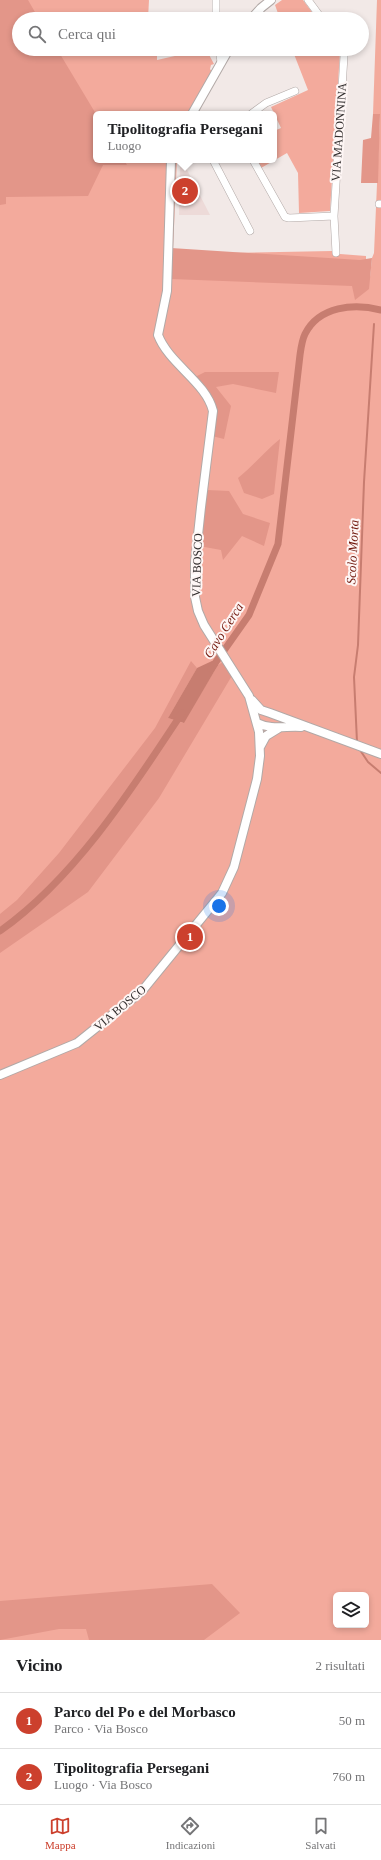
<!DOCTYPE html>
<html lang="it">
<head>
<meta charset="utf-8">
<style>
  :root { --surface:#fff; --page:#f6f6f6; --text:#202124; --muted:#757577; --line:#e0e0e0; --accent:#cc402d }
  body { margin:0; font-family:Georgia,serif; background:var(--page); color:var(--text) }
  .controls { position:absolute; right:12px; bottom:12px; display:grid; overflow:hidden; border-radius:6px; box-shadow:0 2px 6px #0003 }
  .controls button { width:36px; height:36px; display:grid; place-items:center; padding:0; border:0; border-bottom:1px solid var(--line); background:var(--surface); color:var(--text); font:20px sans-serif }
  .you { position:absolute; left:219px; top:906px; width:14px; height:14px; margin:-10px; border:3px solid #fff; border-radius:50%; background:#1a73e8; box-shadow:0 0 0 6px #1a73e833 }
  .badge { display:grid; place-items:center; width:26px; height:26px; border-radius:50%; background:var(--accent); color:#fff; font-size:13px; font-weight:700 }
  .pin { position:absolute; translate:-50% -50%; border:2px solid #fff; box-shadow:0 1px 4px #0006 }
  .popup { position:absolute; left:93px; top:111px; width:184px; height:52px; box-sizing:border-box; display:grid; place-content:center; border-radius:6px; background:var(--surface); filter:drop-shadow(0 1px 3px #0005); font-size:13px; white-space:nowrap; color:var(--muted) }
  .popup b { font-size:15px; color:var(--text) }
  .popup::after { content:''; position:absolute; left:50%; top:100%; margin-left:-8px; border:8px solid transparent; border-top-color:var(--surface) }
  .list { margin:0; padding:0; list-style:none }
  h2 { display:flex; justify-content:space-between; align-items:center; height:52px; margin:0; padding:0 16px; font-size:17px }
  h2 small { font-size:13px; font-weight:400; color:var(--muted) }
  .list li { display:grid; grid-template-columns:26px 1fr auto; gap:12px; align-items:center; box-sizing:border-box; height:56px; padding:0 16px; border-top:1px solid var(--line) }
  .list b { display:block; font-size:15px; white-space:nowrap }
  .list p { margin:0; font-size:13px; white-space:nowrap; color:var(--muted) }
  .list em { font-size:13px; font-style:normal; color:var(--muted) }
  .icon { flex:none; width:22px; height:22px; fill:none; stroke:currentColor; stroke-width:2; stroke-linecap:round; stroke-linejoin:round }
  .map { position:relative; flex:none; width:381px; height:1640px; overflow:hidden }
  .search { position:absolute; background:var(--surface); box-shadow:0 2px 6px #0003; left:12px; right:12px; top:12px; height:44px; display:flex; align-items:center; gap:10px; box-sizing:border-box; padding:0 14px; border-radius:22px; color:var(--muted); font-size:15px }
  .sheet { height:164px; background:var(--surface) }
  nav { display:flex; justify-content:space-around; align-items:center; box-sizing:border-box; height:56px; border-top:1px solid var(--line); background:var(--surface); font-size:11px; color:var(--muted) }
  nav a { display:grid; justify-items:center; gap:2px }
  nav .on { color:var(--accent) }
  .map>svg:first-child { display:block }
  .built { fill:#eddad8 }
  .green { fill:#f3aa9c; fill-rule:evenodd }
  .forest { fill:#e39689 }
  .water { fill:#c77d70 }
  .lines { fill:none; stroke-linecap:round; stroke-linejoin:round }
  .stream { stroke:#c77d70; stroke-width:2 }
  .canal { stroke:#c77d70; stroke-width:7 }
  .minor-casing { stroke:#b2a9a7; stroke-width:8 }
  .tertiary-casing { stroke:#b2a9a7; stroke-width:10 }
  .minor { stroke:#fff; stroke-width:7 }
  .tertiary { stroke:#fff; stroke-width:8 }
  .labels { text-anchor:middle; stroke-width:4; stroke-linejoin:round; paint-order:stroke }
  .street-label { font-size:12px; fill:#322e2e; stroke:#fef6f5 }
  .water-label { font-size:13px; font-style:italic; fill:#71180d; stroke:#fef6f5 }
</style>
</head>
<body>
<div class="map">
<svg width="381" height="1640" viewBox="0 0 381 1640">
  <rect width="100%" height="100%" fill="#f2e9e7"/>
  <path class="built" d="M185,166L210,215H179L180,167Z"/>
  <path class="green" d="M0,0H149L148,19H19V49H157V60L206,49L214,64L211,65L210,69L212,72L189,114H96V160H177L173,249L222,253L332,251L340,254L366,256V276L370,277L372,258L374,253L380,115L373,114L377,0H381V1640H0ZM336,1595H366V1625H336Z
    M282,0H303L317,19H280L275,5Z
    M292,49H338L340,52L330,211L299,213L298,173L287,153L261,168L257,160H274V131L281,128L271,107L308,90Z"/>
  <path class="forest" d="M0,0H28L39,19H19V49H57L96,114V160H124L127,165H103L88,196L6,197V204L0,205Z
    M373,114H380L378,183H361L363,140L371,138Z
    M171,248L360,260L372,258L369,289L355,300L352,286L171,279Z
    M205,372H279L276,393L233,384L216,387L231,406L224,439L212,436L214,411L191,379Z
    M280,439L274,494L262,499L244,493L238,478C253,466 265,451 280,439Z
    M207,490L229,491L243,514L270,523L264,546L242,536L223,560L221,550L199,546Z
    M191,661L197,668L168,718L183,723L218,665L225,661L233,674L159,798L88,892L0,953V914L17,900L59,853L155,728Z
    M212,1584L240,1613L204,1640H89L86,1629H59L0,1640V1601Z"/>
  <path class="water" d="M212,661L218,665L184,723L168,718L197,668Z"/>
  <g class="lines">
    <path class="stream" d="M357,742L354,677L358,645L364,482L374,324
      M360,750L368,762L381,773"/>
    <path class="canal" d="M211,669L249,615L278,544L300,355C301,348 302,340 305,334C319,306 354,303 381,310
      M0,931C75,878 132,789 182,713"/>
    <g class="minor-casing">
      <path id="minor" d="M216,0V19
        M308,0L322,19
        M219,49L221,62
        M251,114L266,103L295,91
        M213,160L250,231
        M253,160L285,217L289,218L334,216L344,56L342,49
        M379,204H381
        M334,216L336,253"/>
    </g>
    <g class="tertiary-casing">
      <path id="tertiary" d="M251,19L261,8L271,0
        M192,114L229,49
        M252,700L261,710L270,713L381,754
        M257,723C271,730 285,726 301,727
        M260,747L266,736L279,728
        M0,1075L77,1043L142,991L222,893L234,867L257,779L260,756L259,732L249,696L204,625L198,611L195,597V563L201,507L213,411C206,382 169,364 158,335L167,291L171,160"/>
    </g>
    <use href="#minor" class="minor"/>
    <use href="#tertiary" class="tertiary"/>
  </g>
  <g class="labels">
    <g class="street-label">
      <text transform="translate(339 132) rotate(-86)" y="4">VIA MADONNINA</text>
      <text transform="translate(197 565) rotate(-88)" y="4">VIA BOSCO</text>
      <text transform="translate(120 1008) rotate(-40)" y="4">VIA BOSCO</text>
    </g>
    <g class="water-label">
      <text transform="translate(352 552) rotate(-87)" y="5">Scolo Morta</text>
      <text transform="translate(223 630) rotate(-58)" y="5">Cavo Cerca</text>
    </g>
  </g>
</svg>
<div class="controls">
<button><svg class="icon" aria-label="layers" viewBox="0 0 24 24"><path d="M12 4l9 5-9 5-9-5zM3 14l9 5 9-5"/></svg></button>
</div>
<div class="you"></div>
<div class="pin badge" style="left:190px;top:937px">1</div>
<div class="pin badge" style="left:185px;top:191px">2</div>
<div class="popup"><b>Tipolitografia Persegani</b>Luogo</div>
<div class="search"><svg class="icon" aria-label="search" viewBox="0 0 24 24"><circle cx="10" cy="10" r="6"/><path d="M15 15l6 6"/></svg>Cerca qui</div>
</div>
<section class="sheet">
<h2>Vicino<small>2 risultati</small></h2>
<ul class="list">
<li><span class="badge">1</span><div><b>Parco del Po e del Morbasco</b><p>Parco · Via Bosco</p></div><em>50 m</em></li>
<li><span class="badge">2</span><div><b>Tipolitografia Persegani</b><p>Luogo · Via Bosco</p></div><em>760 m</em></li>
</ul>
</section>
<nav>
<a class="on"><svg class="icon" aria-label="map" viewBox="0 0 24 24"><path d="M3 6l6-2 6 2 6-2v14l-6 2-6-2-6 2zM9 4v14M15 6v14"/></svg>Mappa</a>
<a><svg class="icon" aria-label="directions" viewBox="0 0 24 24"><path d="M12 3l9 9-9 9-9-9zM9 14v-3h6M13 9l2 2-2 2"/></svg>Indicazioni</a>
<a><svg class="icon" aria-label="saved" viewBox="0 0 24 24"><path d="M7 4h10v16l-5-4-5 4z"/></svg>Salvati</a>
</nav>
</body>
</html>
